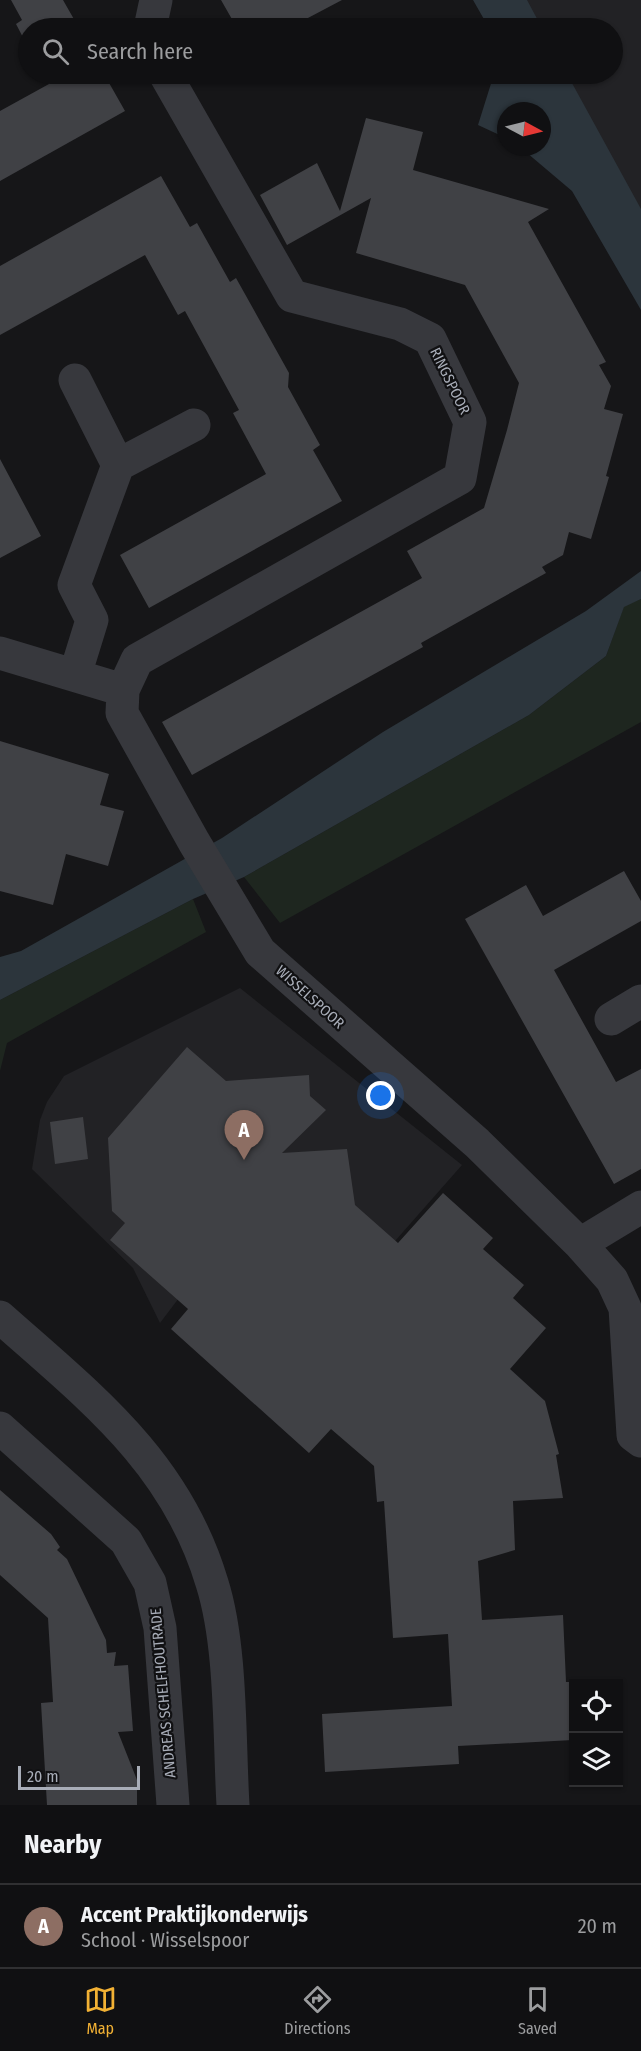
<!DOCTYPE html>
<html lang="en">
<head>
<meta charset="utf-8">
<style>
  :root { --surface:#101012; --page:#19191b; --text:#f1f3f6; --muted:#9c9d9f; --line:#303032; --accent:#f2b134 }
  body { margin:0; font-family:"Fira Sans Condensed",sans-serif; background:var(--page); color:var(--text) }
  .controls { position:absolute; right:18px; bottom:18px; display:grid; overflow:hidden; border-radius:0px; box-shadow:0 2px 4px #0004 }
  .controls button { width:54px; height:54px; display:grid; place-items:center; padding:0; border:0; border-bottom:2px solid var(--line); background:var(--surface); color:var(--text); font:30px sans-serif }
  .compass { position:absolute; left:497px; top:102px; width:54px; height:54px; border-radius:50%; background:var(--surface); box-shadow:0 2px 4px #0004; rotate:97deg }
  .scale { position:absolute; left:18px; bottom:15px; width:122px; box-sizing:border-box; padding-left:6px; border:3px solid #a8adb8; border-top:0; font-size:16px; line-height:21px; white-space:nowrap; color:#a8adb8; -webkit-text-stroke:4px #111113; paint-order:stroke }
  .you { position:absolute; left:381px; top:1096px; width:21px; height:21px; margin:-15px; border:4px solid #fff; border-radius:50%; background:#1a73e8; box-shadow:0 0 0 9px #1a73e833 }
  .badge { display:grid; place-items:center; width:39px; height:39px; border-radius:50%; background:var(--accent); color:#fff; font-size:20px; font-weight:700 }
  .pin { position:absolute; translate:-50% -50px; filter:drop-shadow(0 2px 3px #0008) }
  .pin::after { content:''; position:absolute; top:32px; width:21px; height:18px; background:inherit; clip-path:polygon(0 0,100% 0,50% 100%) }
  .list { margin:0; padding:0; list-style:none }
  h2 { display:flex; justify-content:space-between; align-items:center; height:78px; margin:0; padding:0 24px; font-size:26px }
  h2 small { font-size:20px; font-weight:400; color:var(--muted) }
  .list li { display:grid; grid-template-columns:39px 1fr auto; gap:18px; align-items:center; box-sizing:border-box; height:84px; padding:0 24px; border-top:2px solid var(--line) }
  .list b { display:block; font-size:22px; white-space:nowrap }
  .list p { margin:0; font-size:20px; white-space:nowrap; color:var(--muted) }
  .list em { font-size:20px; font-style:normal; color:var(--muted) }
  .icon { flex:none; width:33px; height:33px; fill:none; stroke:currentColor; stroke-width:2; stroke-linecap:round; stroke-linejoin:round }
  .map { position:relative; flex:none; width:641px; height:1805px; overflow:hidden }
  .search { position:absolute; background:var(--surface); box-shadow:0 2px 4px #0004; left:18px; right:18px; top:18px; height:66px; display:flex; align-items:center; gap:15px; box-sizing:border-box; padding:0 21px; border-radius:33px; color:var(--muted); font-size:22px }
  .sheet { height:162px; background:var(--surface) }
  nav { display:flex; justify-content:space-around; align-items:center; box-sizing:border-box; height:84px; border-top:2px solid var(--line); background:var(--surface); font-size:16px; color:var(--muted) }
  nav a { display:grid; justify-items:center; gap:3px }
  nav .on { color:var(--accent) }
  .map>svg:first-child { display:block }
  .built { fill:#222225 }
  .green { fill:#1e261f }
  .water { fill:#2c353c }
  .building { fill:#404145 }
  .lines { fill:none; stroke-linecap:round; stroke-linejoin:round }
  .minor { stroke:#37383d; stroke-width:33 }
  .tertiary { stroke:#37383d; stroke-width:33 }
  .labels { text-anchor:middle; stroke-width:4.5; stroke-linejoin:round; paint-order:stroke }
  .street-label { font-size:15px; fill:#a8adb8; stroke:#111113 }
</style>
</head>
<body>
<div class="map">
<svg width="641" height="1805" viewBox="0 0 641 1805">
  <rect width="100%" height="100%" fill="#161618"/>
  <path class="built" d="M476,0H641V299L542,111L517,74H612V28H492Z
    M240,988L462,1165L366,1274L182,1294L160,1323L133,1268L32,1169L40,1120L47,1102L64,1076Z"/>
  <path class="green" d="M641,599V722L280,923L244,877L529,715L606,656L624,606Z
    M193,899L206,932L7,1043L0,1071V1000Z"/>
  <path class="water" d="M473,0H527L542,28H489Z
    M494,74H567L641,209V310L572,191L520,147H542V111H506V138L478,125Z
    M641,571V599L624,607L606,656L529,715L244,877L193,899L0,1000V957L21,951L222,838L383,732L586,611Z"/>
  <path class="building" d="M11,0H63L79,28H28V47L16,24L22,20Z
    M221,0H342L289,28H237Z
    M44,74H104L125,111L0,181V111L49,84Z
    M366,118L423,132L413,170L549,209L528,222L606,362L599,365L611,386L604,409L623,414L606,476L609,477L591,539L569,532L563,555L542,567L546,573L421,643L423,647L192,775L162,722L422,578L407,551L484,508L507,430L519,383L465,285L356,253L371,198L287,245L260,195L317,163L340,211Z
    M161,176L190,227L197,223L230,282L236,278L289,373L288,387L320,445L313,450L342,501L149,608L120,555L266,474L233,413L239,410L185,311L178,315L145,255L0,335V266Z
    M0,459L41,536L0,558Z
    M0,741L109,774L100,805L124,811L108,866L66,854L53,905L0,891Z
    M624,871L641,901V921L554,970L616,1082L641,1069V1169L614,1184L465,919L526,885L543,916Z
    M187,1047L226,1081L309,1075L310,1096L326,1110L282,1153L347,1149L355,1205L398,1243L443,1193L493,1238L483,1249L524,1285L513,1298L546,1328L510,1369L545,1401L559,1454L556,1455L563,1498L513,1501L515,1550L478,1561L482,1620L563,1615L566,1682H573V1740L458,1746L459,1764L325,1772L322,1714L452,1706L448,1634L393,1638L384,1501L377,1502L374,1466L331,1429L309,1453L171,1329L188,1309L110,1240L125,1223L112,1211L108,1138Z
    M83,1117L88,1159L55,1164L50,1122Z
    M0,1490L51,1534L60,1547L57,1550L67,1559L106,1640L107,1653L116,1652L114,1666L128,1665L133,1731L118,1732L137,1780V1805H47L41,1703L53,1702L48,1618L0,1575Z"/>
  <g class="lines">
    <path class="minor" d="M150,28L156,0
      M165,74L292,296L400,324L430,339L470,422L460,478L137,660L123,690L122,713L194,842L260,952L477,1143L580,1244L612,1280L625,1308L633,1435L641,1441
      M75,380L118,465L74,585L92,620L75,675
      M118,465L194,425
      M0,653L123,690
      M611,1019L641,1001
      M580,1244L641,1207
      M0,1428L126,1541L150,1583L160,1628L173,1805"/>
    <path class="tertiary" d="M0,1317C90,1397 176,1462 212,1583C232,1646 229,1738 233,1805"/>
  </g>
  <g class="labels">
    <g class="street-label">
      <text transform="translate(450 381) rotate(64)" y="5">RINGSPOOR</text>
      <text transform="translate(310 997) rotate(42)" y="5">WISSELSPOOR</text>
      <text transform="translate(163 1693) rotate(-95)" y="5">ANDREAS SCHELFHOUTRADE</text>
    </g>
  </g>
</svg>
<div class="controls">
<button><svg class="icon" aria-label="locate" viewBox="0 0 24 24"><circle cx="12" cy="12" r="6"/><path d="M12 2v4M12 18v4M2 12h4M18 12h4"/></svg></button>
<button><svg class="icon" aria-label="layers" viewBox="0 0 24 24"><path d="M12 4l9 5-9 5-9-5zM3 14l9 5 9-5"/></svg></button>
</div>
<svg class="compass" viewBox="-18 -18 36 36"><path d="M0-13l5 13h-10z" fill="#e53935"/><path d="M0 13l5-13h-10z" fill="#9c9d9f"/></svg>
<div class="scale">20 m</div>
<div class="you"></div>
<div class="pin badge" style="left:244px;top:1160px;background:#8d6e63">A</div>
<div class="search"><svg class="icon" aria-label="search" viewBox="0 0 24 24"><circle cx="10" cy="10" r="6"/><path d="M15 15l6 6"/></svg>Search here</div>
</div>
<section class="sheet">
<h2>Nearby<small></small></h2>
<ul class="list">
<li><span class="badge" style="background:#8d6e63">A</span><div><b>Accent Praktijkonderwijs</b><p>School · Wisselspoor</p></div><em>20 m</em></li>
</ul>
</section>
<nav>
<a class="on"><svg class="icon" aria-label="map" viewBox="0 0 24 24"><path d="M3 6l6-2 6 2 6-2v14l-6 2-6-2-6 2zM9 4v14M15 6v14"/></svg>Map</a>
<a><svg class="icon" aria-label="directions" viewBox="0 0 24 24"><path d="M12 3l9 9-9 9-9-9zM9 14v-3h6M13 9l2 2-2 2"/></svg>Directions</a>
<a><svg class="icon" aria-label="saved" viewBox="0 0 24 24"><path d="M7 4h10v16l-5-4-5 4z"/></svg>Saved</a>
</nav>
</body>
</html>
